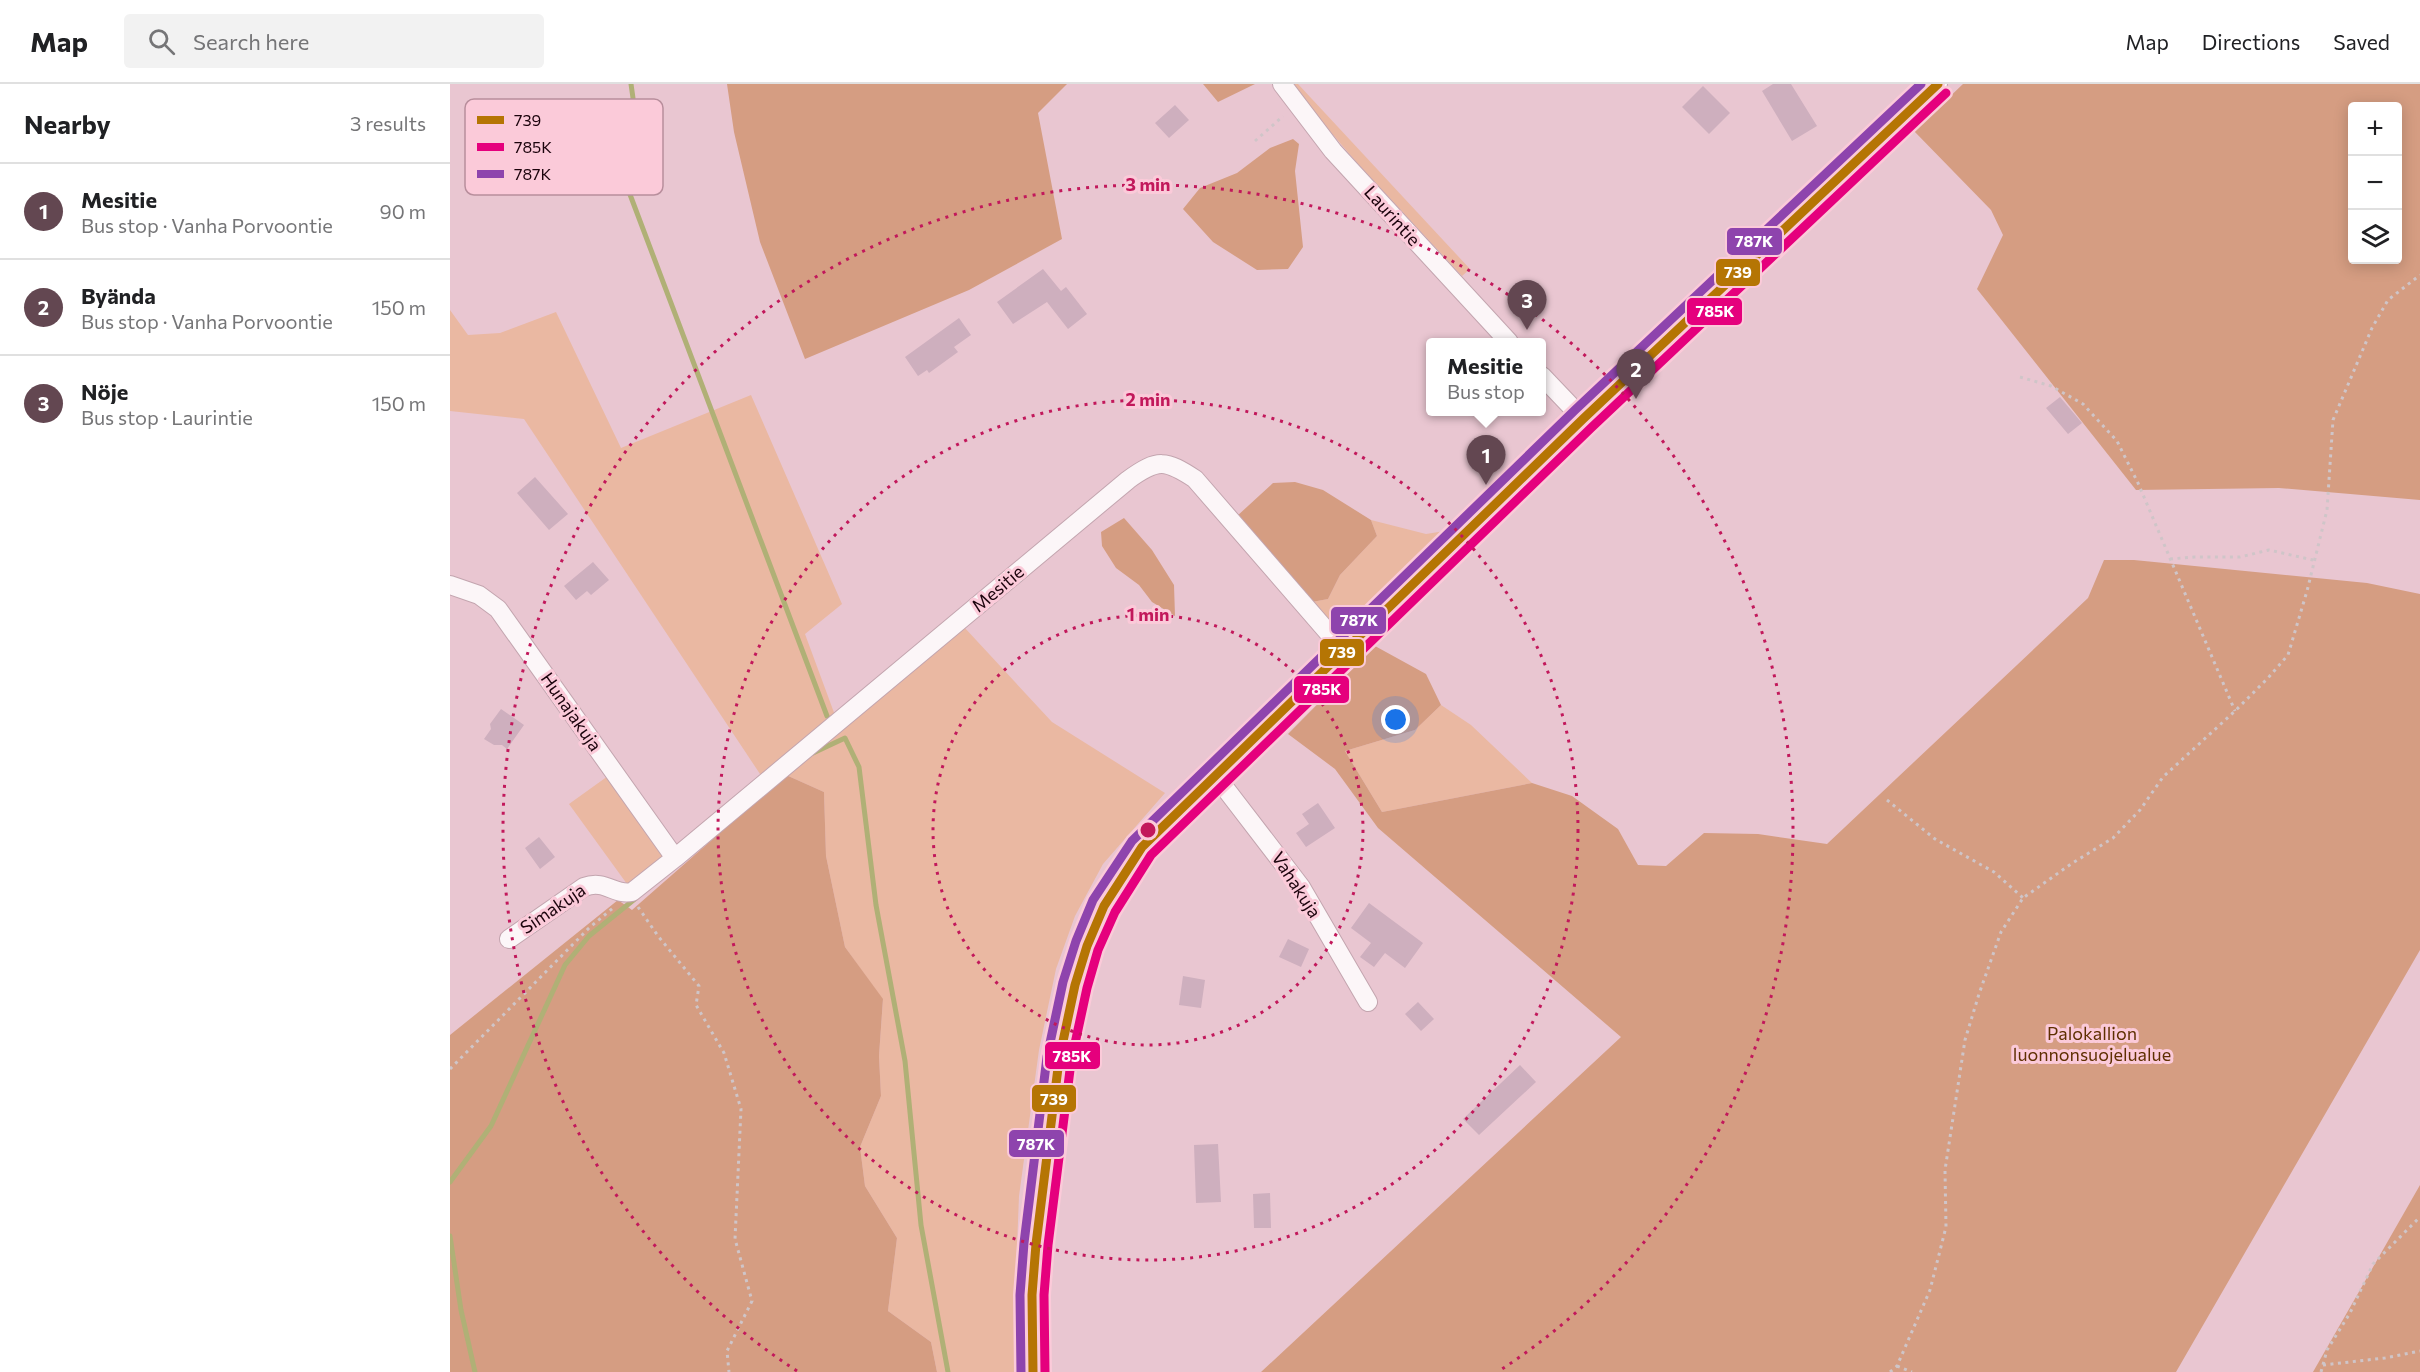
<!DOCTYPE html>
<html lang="en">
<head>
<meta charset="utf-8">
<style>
  :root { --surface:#fff; --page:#f2f2f2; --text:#202124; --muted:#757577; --line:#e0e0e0; --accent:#634751 }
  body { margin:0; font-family:Commissioner,sans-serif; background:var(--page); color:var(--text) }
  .controls { position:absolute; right:18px; top:18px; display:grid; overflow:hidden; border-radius:6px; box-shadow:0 3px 15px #0003 }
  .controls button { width:54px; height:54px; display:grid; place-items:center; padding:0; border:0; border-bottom:2px solid var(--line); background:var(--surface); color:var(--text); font:30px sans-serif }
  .you { position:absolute; left:946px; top:636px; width:21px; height:21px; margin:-15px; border:4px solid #fff; border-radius:50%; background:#1a73e8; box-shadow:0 0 0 9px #1a73e833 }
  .badge { display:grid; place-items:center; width:39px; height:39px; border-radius:50%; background:var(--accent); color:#fff; font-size:20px; font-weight:700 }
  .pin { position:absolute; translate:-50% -50px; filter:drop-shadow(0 2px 3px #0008) }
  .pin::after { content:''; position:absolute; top:32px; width:21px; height:18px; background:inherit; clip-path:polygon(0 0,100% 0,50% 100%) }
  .popup { position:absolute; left:976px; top:254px; width:120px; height:78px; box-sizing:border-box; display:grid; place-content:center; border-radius:6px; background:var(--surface); filter:drop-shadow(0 2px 4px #0005); font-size:20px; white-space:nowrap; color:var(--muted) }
  .popup b { font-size:22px; color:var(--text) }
  .popup::after { content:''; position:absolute; left:50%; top:100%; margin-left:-12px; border:12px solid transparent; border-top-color:var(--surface) }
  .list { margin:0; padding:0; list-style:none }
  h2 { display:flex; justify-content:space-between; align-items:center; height:78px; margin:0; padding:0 24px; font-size:26px }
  h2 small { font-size:20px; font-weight:400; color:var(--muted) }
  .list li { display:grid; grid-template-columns:39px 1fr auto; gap:18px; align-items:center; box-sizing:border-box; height:96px; padding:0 24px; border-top:2px solid var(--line) }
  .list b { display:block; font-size:22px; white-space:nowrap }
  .list p { margin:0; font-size:20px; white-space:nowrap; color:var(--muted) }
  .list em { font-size:20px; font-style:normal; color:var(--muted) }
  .icon { flex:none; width:33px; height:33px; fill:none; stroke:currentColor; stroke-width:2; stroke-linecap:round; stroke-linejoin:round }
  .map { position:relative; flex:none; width:1970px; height:1288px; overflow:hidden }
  header { display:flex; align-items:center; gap:36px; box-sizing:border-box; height:84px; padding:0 30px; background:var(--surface); border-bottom:2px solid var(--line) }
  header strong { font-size:28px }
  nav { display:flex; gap:33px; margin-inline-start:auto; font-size:21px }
  .search { width:420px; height:54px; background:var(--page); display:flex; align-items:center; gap:15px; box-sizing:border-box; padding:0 21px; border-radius:6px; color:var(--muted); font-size:22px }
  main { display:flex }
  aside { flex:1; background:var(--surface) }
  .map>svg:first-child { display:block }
  .green { fill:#eab8a2 }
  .forest { fill:#d59d82; fill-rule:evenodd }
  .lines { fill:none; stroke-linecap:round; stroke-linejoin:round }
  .stream { stroke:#b0b076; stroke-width:5 }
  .building { fill:#ceafbe }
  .minor-casing { stroke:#c3a5af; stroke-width:20 }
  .path { stroke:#cfc5c8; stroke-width:3; stroke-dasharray:3 4.5; stroke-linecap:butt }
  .minor { stroke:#fcf6f8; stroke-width:18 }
  .bus-1-casing { stroke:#fbcad9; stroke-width:14 }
  .bus-2-casing { stroke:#fbcad9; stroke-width:14 }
  .bus-3-casing { stroke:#fbcad9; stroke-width:14 }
  .bus-1 { stroke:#b57504; stroke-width:9 }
  .bus-2 { stroke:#e5007d; stroke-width:9 }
  .bus-3 { stroke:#8e44ad; stroke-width:9 }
  .ring { fill:none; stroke:#c2185b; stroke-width:3; stroke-dasharray:3 6 }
  .labels { text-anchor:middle; stroke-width:6; stroke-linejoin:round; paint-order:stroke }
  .street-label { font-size:18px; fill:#1b030c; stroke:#fbcad9 }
  .park-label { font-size:18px; fill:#5e2f00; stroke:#fbcad9 }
  .key { fill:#fbcad9; stroke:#b88e9c; stroke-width:1.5 }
  .key-label { font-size:16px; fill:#1b030c }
  .centre { fill:#c2185b; stroke:#fbcad9; stroke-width:3 }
  .ring-label { font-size:18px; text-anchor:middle; font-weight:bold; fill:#c2185b; stroke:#fbcad9; stroke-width:6; stroke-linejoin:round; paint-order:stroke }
  .line-badge { stroke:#fbcad9; stroke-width:2 }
  .badge-label { font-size:16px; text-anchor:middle; font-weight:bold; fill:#fff }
</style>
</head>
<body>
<header>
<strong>Map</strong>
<div class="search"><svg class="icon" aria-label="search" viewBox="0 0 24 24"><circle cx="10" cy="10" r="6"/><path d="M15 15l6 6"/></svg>Search here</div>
<nav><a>Map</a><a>Directions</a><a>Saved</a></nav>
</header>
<main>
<aside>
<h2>Nearby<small>3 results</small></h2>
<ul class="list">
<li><span class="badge">1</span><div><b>Mesitie</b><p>Bus stop · Vanha Porvoontie</p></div><em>90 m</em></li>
<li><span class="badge">2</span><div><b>Byända</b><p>Bus stop · Vanha Porvoontie</p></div><em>150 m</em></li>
<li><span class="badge">3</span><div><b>Nöje</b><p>Bus stop · Laurintie</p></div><em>150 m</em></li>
</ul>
</aside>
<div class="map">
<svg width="1970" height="1288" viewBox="0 0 1970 1288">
  <rect width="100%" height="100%" fill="#e9c6d1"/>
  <path class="green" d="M844,0H848L1020,185L1012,192L908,80L855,18Z
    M0,226L18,251L50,249L106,228L171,364L301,311L392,520L355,550L386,634L314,696L74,335L0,327Z
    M921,436L976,450L1001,446L902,548L887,551L862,518L878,515L890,491L927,452Z
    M514,543L602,638L715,709L653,780L625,832L606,885L589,966L569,1112L564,1238V1288H487L481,1258L438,1227L447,1154L415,1102L410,1063L431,1012L429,972L433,916L395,863L376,772L374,708L336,691Z
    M991,621L1021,641L1082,699L932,728L895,667L965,646Z
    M158,692L216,772L177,800L119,720Z"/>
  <path class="forest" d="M277,0H617L588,29L612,155L519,206L355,275L310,158L284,48Z
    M753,0H805L768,18Z
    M1513,0H1970V416L1829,404L1686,406L1527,205L1553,151L1541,126L1464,47ZM1902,22H1948V176H1902Z
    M843,55L849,60L845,87L853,163L838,185L807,186L763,158L733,125L750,104L787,89L820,64Z
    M845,398L873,406L921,436L927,452L890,491L878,515L862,518L786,433L823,399Z
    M674,434L702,466L724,501L725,532L702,518L689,501L666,484L652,462L651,448Z
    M1654,476H1684L1917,499L1970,510V866L1726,1288H811L1171,953L928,744L885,685L838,650L925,562L976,590L991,621L965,646L895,667L932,728L1082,699L1122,712L1168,745L1188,781L1216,782L1254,749L1308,750L1377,760L1638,514Z
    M336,691L374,708L376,772L395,863L433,915L429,972L431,1012L410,1063L415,1102L447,1154L438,1227L481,1258L487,1288H0V951L168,816L182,826Z
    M1970,1101V1288H1863Z"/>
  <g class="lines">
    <path class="stream" d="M181,0L183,14L170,84L377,632
      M363,669L395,654L409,683L426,821L455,977L471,1141L498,1288
      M0,1098L41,1042L115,881L139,852L186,814
      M0,1152L11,1226L25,1288"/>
  </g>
  <path class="building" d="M1323,0H1341L1367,42L1342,57L1312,7Z
    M1253,2L1280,29L1259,50L1232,23Z
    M725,21L739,36L719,54L705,39Z
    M593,185L611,207L616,203L637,230L618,245L597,218L563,240L547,218Z
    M509,234L521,251L504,263L508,268L479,289L477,286L468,292L455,273Z
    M1610,313L1632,339L1618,350L1596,324Z
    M85,393L118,430L99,446L67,409Z
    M143,478L159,496L141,511L137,507L126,516L114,502Z
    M51,625L74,641L57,665L52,661H44L34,655L41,645L40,640Z
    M868,719L885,744L856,763L846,749L859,740L852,730Z
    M89,753L105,773L90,785L75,764Z
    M919,819L973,859L955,884L935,869L924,883L910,873L921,859L901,844Z
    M838,855L859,865L851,883L829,873Z
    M733,892L755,896L751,924L729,921Z
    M968,918L984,935L971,947L955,930Z
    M1070,981L1086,998L1029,1051L1013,1035Z
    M768,1060L771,1118L746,1119L744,1061Z
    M820,1109L821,1144H804L803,1110Z"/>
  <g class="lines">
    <g class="minor-casing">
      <path id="minor" d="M832,0L883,67L1059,258
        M1092,292L1133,335
        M0,501L29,511L48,525L225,774
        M765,691L851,803L918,918
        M59,855L134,803C156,795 164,812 182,808L225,774L678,396C708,374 716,376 745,395L895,568
        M583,1288L582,1211L586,1160L609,976L625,901L637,862L654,822L692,763L1133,335L1488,0"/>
    </g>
    <path class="path" d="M805,57L833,32
      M1570,293L1601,302L1633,320L1667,357L1688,399L1785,627
      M1720,475L1744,473H1790L1819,466L1863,476
      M1437,716L1485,755L1544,788L1573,814
      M188,823L208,852L249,902L246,921L274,969L291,1025L285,1155L302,1217L277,1267L279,1288
      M0,985L139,844L163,824
      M1873,1281L1935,1274L1970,1267
      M1447,1282L1462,1288
      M1440,1288L1447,1282L1480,1206L1496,1143L1495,1086L1515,956L1529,910L1551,848L1573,814L1621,780L1663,754L1690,726L1713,693L1785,627L1818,594L1838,571L1857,507L1877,426L1883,336L1922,244L1938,216L1970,191
      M1871,1288L1877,1266L1900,1229L1923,1180L1970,1133"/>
    <use href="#minor" class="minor"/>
    <g class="bus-1-casing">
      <path id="bus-1" d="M583,1288L582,1211L586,1160L609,976L625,901L637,862L654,822L692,763L1133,335L1488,0"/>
    </g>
    <g class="bus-2-casing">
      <path id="bus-2" d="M595,1288L594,1211L598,1161L621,978L637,904L648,866L665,828L701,771L1141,344L1496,9"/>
    </g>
    <g class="bus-3-casing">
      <path id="bus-3" d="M571,1288L570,1211L574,1159L597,973L613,898L626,857L643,816L682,757L1125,326L1471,0"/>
    </g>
    <use href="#bus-1" class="bus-1"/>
    <use href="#bus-2" class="bus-2"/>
    <use href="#bus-3" class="bus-3"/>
  </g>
  <g class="ring">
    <circle cx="698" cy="746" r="215"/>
    <circle cx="698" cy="746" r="430"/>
    <path d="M347 1287A645 645 0 1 1 1049 1287"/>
  </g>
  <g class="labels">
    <g class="street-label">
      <text transform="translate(942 132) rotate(48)" y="6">Laurintie</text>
      <text transform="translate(548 505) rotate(-40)" y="6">Mesitie</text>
      <text transform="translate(121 628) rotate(55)" y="6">Hunajakuja</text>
      <text transform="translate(846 801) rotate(57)" y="6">Vahakuja</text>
      <text transform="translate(103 825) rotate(-34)" y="6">Simakuja</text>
    </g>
    <g class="park-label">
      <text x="1642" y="956">Palokallion<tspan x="1642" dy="21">luonnonsuojelualue</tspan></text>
    </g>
  </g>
  <rect x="15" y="15" width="198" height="96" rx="9" class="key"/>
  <rect x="27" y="32" width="27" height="8" fill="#b57504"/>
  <rect x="27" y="59" width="27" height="8" fill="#e5007d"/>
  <rect x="27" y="86" width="27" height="8" fill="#8e44ad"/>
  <g class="key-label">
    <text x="64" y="42">739</text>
    <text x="64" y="69">785K</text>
    <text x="64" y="96">787K</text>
  </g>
  <circle cx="698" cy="746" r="9" class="centre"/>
  <g class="ring-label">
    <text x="698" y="107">3 min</text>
    <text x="698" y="322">2 min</text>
    <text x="698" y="537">1 min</text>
  </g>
  <g class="line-badge">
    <rect x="1276" y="143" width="57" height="29" rx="6" fill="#8e44ad"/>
    <rect x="1265" y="174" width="46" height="29" rx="6" fill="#b57504"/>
    <rect x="1236" y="213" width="57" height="29" rx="6" fill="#e5007d"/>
    <rect x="880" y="522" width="57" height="29" rx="6" fill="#8e44ad"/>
    <rect x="869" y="554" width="46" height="29" rx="6" fill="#b57504"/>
    <rect x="843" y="591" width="57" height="29" rx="6" fill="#e5007d"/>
    <rect x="594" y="957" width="57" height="29" rx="6" fill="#e5007d"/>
    <rect x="581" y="1000" width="46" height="29" rx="6" fill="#b57504"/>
    <rect x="558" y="1045" width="57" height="29" rx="6" fill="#8e44ad"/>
  </g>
  <g class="badge-label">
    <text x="1304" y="163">787K</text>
    <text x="1288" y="194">739</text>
    <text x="1265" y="233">785K</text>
    <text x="909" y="542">787K</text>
    <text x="892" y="574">739</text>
    <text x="872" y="611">785K</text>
    <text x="622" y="978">785K</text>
    <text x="604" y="1021">739</text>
    <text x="586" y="1066">787K</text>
  </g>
</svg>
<div class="controls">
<button>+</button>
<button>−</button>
<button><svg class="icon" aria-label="layers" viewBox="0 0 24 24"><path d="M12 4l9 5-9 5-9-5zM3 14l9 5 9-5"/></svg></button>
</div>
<div class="you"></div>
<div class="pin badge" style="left:1036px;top:401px">1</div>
<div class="popup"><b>Mesitie</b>Bus stop</div>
<div class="pin badge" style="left:1186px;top:315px">2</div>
<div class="pin badge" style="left:1077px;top:246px">3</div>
</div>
</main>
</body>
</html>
